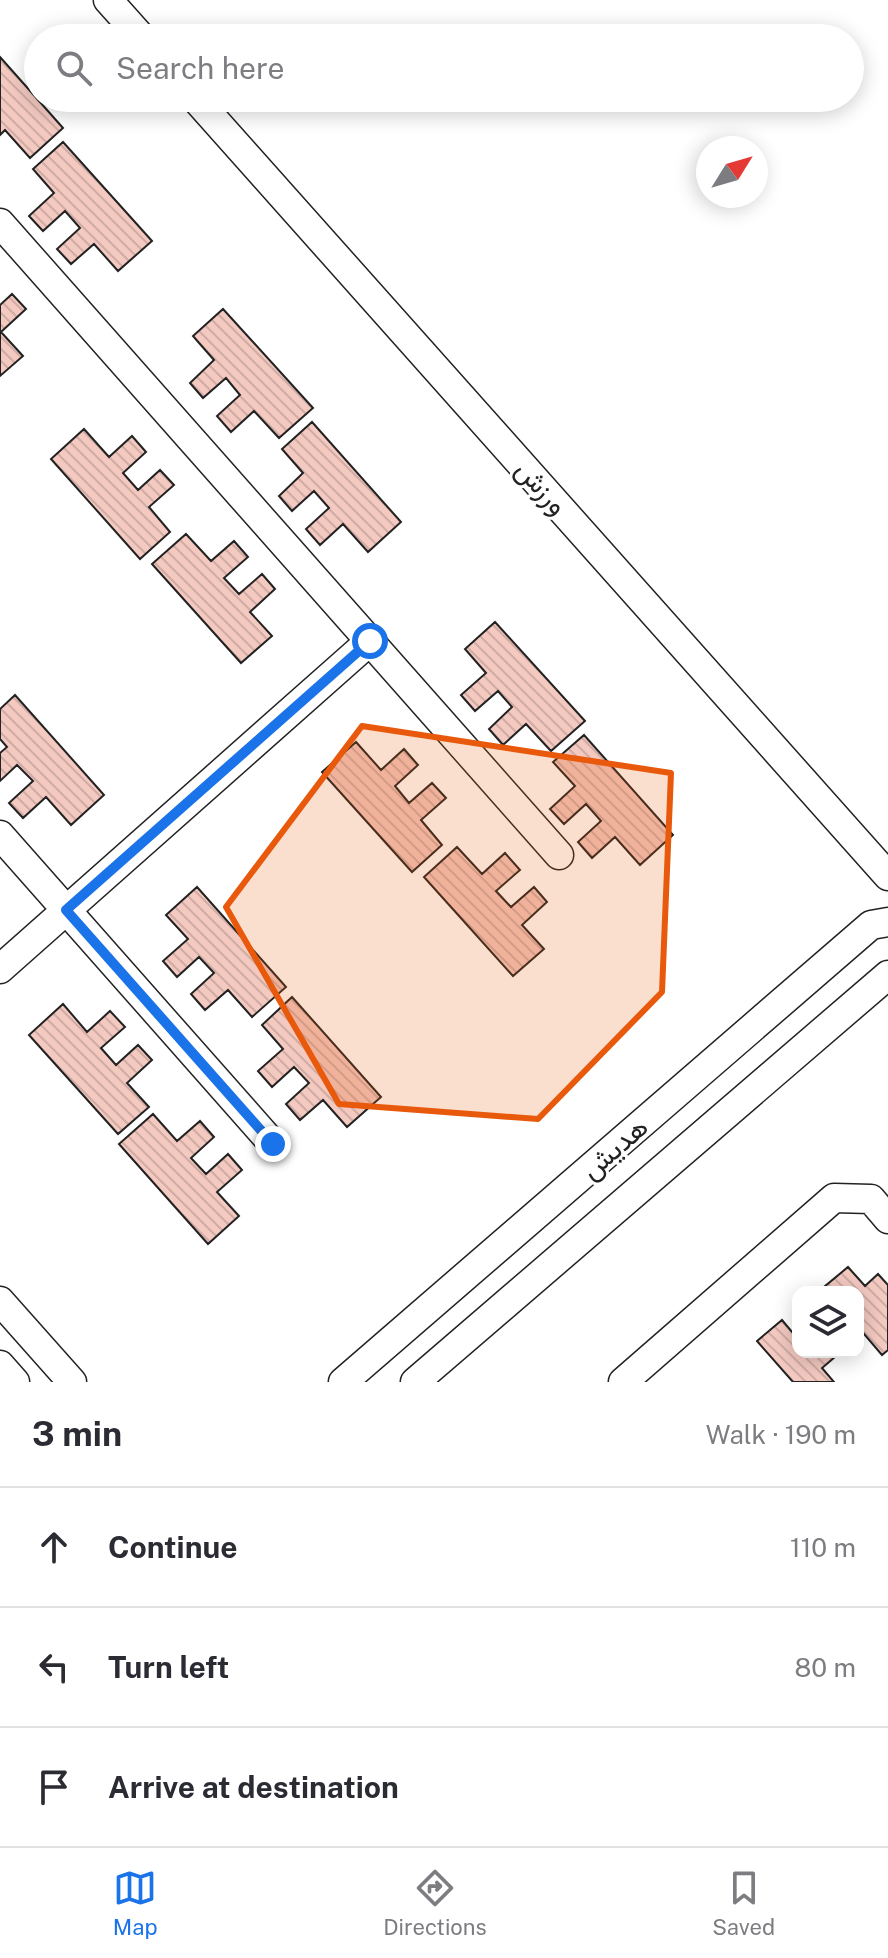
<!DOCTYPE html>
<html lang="en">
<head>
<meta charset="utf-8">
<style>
  :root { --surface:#fff; --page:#f7f7f7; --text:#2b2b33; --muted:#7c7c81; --line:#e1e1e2; --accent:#1a73e8 }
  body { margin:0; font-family:"Public Sans",Vazirmatn,sans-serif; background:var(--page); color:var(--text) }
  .controls { position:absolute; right:24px; bottom:24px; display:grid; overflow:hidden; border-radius:16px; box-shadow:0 4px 20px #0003 }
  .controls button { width:72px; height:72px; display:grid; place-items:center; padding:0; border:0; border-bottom:2px solid var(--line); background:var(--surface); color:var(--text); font:40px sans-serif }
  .compass { position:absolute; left:696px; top:136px; width:72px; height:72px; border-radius:50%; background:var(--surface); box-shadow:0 4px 20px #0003; rotate:53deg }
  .stop { position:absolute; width:24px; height:24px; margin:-18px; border:6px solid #1a73e8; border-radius:50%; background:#fff }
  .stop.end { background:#1a73e8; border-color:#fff; box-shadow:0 2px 8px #0008 }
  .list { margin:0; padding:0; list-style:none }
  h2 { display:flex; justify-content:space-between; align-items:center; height:104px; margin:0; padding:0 32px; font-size:34px }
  h2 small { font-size:26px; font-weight:400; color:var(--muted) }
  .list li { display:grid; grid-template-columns:52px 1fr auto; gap:24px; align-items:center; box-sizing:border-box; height:120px; padding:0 32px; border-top:2px solid var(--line) }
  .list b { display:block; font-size:30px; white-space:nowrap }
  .list em { font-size:26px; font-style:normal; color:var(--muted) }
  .icon { flex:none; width:44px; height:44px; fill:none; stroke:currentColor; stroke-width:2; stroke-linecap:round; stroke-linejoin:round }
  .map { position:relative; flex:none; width:888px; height:1382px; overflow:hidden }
  .search { position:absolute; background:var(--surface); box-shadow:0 4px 20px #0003; left:24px; right:24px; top:24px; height:88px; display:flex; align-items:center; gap:20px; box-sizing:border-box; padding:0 28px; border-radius:44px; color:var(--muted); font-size:30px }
  .sheet { height:464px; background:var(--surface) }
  nav { display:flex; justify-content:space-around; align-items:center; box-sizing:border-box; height:112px; border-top:2px solid var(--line); background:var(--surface); font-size:22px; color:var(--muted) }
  nav a { display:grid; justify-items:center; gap:4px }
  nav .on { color:var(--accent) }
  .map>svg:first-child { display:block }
  .building { fill:url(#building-back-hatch); stroke:#222; stroke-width:2 }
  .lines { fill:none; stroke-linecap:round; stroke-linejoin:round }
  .minor-casing { stroke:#222; stroke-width:31 }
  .minor { stroke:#fff; stroke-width:28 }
  .route { stroke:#1a73e8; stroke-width:10 }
  .marked { fill:#e8590c; fill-opacity:0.2; stroke:#e8590c; stroke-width:6; stroke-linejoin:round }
  .labels { text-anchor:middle; stroke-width:6; stroke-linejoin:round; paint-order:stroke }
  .street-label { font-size:28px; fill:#222; stroke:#fff }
</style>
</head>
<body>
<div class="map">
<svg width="888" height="1382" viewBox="0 0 888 1382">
  <defs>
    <pattern id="building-back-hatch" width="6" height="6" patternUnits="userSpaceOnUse" patternTransform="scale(2)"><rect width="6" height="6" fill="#f3c9c0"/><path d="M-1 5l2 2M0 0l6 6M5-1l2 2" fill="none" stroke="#d0aca5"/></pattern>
  </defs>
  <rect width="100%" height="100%" fill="#fff"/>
  <path class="building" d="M0,57L63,128L30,158L5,130L0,135Z
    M63,142L152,241L118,271L94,244L71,264L57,249L80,228L65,211L43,231L29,216L54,193L33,169Z
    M12,294L26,309L1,332L23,356L0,376V305Z
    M223,309L313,408L279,438L254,411L231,432L217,416L240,395L226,378L203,398L190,383L214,360L193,336Z
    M312,422L401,522L368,552L343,524L320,545L306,529L329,508L314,491L292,511L279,496L303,473L282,449Z
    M84,429L109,457L132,436L146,452L123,473L138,490L160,470L174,485L149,507L170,532L140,559L51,459Z
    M186,534L211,561L234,541L248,557L224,578L239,594L262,574L275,589L250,612L272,636L241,663L152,564Z
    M495,622L585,721L551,751L526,724L503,745L489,729L512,707L498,691L475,711L461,695L486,673L465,649Z
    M15,695L104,795L71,825L46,797L23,818L9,803L33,781L17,765L0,781V753L7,747L0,739V709Z
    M584,735L673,835L640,865L615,837L592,858L578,842L601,821L586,804L564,824L550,809L575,786L553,762Z
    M356,742L381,770L404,749L418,765L395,786L409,803L432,783L446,798L421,820L442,845L412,872L322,772Z
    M457,847L482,874L505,853L520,870L496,891L511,907L534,887L547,902L522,925L544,949L513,976L424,877Z
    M197,887L286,987L252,1017L228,990L205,1010L191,994L214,973L199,957L177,977L163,961L188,939L166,915Z
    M292,997L381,1097L347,1127L323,1100L300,1120L286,1104L309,1083L294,1067L272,1087L258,1071L283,1049L262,1025Z
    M63,1004L87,1032L110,1011L125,1027L101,1048L116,1065L138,1045L152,1060L127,1083L149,1107L118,1134L29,1035Z
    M153,1114L177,1141L200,1121L214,1137L191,1158L206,1174L228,1154L242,1170L217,1192L239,1216L208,1244L119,1144Z
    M848,1267L865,1286L878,1274L888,1285V1350L882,1355L858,1327V1292H828L824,1287Z
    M782,1320L798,1339V1352H833L836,1356L822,1368L834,1382H793L757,1341Z"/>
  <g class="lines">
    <g class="minor-casing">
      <path id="minor" d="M108,0L142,38
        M195,98L888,876
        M0,223L559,855
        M0,835L273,1144
        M0,969L370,641
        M0,1301L72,1382
        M0,1365L15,1382
        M343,1382L871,925L888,922
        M415,1382L888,975
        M623,1382L834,1198L871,1199L888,1219"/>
    </g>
    <use href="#minor" class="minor"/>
  </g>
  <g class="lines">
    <path class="route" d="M273,1144L66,910L370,641"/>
  </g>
  <path class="marked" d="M362,726L671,773L662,992L538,1119L339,1104L226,907Z"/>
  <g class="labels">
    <g class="street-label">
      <text transform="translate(542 487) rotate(48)" y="10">ورزش</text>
      <text transform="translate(614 1148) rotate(-41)" y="10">هدیش</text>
    </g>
  </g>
</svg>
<div class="controls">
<button><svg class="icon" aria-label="layers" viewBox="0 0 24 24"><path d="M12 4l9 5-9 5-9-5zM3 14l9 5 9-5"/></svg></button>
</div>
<svg class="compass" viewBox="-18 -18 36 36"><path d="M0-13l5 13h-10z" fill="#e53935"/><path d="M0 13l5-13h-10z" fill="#7c7c81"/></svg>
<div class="stop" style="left:370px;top:641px"></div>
<div class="stop end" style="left:273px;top:1144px"></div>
<div class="search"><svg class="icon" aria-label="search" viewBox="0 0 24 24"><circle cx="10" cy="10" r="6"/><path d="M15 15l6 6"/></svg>Search here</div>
</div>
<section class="sheet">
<h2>3 min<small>Walk · 190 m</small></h2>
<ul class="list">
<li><svg class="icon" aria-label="ahead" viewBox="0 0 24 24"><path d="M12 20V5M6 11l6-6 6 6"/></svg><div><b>Continue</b></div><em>110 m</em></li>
<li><svg class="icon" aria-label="left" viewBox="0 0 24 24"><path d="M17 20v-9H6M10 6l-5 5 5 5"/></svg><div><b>Turn left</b></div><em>80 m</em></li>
<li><svg class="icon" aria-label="arrive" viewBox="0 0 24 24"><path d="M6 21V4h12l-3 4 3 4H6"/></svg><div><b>Arrive at destination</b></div></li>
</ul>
</section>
<nav>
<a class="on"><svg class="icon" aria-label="map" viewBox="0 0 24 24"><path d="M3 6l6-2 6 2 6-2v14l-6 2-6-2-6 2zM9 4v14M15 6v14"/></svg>Map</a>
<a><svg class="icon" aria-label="directions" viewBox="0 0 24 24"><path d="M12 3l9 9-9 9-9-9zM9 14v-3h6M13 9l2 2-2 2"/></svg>Directions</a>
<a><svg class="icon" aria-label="saved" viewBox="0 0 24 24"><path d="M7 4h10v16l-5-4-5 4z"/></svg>Saved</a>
</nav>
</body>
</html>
